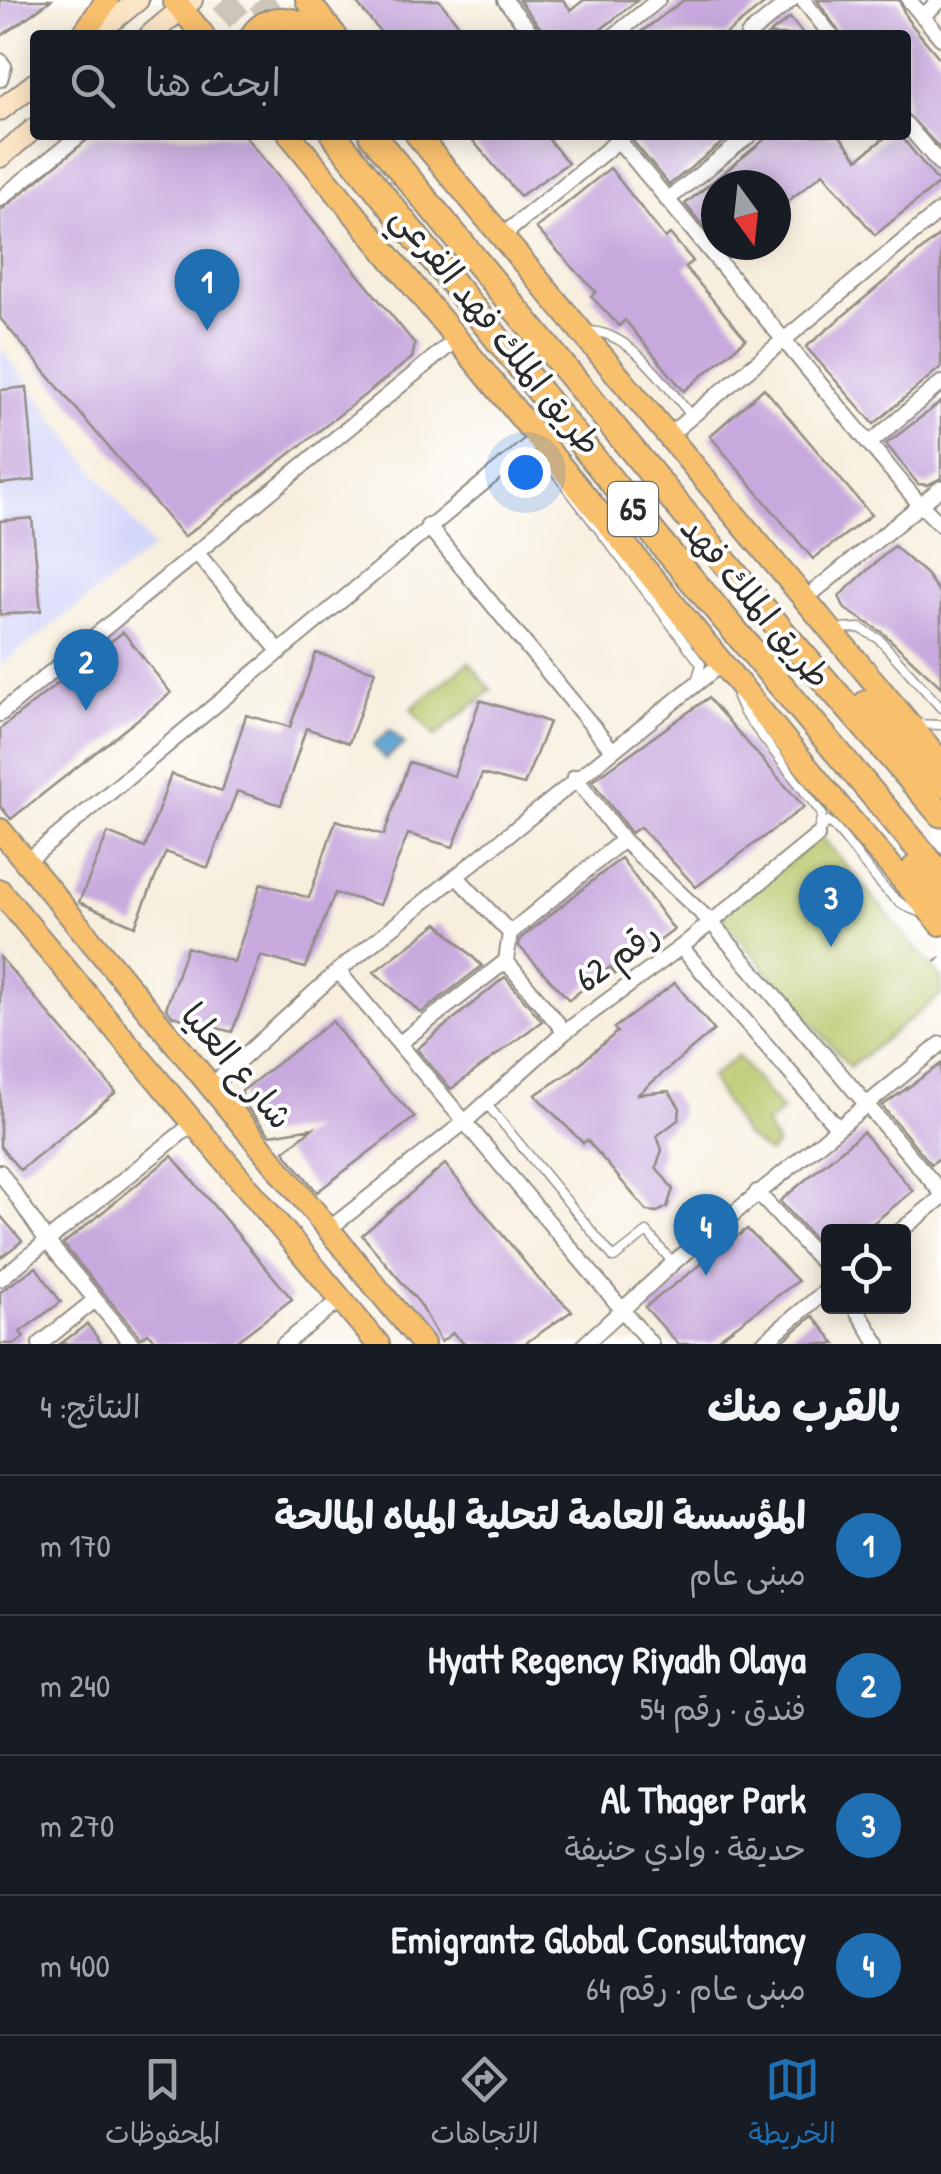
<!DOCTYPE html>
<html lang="ar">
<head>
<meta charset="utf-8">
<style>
  :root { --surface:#171b24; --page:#242831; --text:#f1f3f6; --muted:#9ea1a6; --line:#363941; --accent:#1f6fb2 }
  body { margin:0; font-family:"Patrick Hand","Playpen Sans Arabic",sans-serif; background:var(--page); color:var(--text); direction:rtl }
  .controls { position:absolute; right:30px; bottom:30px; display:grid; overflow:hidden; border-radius:10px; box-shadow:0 5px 25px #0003 }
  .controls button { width:90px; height:90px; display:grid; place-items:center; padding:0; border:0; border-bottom:2px solid var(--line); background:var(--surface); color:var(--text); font:50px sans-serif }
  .compass { position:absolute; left:701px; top:170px; width:90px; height:90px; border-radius:50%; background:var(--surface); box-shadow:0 5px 25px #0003; rotate:165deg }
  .you { position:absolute; left:525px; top:472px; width:35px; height:35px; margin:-25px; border:8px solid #fff; border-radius:50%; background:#1a73e8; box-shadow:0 0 0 15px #1a73e833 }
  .badge { display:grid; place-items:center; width:65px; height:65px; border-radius:50%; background:var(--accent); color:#fff; font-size:32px; font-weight:700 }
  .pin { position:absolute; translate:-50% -82px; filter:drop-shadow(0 2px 5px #0008) }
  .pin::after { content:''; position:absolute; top:52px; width:35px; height:30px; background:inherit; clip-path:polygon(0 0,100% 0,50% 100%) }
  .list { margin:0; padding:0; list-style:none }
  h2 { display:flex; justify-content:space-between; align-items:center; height:130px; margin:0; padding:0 40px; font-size:42px }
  h2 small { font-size:32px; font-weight:400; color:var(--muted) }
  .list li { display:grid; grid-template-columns:65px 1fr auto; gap:30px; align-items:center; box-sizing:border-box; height:140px; padding:0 40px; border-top:2px solid var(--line) }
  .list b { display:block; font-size:38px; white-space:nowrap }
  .list p { margin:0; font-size:32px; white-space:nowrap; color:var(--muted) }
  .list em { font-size:32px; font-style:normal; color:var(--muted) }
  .icon { flex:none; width:55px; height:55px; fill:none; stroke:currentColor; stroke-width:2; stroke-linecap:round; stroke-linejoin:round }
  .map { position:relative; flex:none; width:941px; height:1344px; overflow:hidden; direction:ltr }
  .search { position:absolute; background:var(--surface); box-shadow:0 5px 25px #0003; left:30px; right:30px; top:30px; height:110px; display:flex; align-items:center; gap:25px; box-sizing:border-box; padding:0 35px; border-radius:10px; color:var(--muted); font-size:38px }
  .sheet { height:690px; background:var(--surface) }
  nav { display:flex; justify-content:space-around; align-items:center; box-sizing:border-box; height:140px; border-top:2px solid var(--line); background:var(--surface); font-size:28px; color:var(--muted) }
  nav a { display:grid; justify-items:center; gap:5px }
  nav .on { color:var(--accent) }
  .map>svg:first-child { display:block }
  .built { fill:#d6d8f9 }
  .green { fill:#b7c668; stroke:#71784a; stroke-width:2.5 }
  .water { fill:#5da1d1; stroke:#44667e; stroke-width:2.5 }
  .building { fill:#c7a9dd }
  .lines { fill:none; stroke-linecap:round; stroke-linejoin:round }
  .highway-tunnel { stroke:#cec7b9; stroke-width:25; stroke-dasharray:25 12; stroke-linecap:butt }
  .lane-casing { stroke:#918c84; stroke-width:11 }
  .street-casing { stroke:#918c84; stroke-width:18 }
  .secondary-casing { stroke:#918c84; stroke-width:24 }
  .primary-casing { stroke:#918c84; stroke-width:26 }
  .highway-casing { stroke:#918c84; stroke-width:29 }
  .path { stroke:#918c84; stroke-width:2.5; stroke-dasharray:8 8; stroke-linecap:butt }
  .lane { stroke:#fff; stroke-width:8 }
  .street { stroke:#fff; stroke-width:14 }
  .secondary { stroke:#fce5c4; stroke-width:20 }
  .primary { stroke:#f8bf6c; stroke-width:22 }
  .highway { stroke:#f8bf6c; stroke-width:25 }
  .labels { text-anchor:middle; stroke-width:8; stroke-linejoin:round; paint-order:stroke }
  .shield { fill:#fff; stroke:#6b6b6b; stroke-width:2.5 }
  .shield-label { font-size:32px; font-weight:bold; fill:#2b2b2b }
  .street-label { font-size:35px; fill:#2b2b2b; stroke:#fff }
</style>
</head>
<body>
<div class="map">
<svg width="941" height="1344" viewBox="0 0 941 1344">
  <rect width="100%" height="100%" fill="#fff"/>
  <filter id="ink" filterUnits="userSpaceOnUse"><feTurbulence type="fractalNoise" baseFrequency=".01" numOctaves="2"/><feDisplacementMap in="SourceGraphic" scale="20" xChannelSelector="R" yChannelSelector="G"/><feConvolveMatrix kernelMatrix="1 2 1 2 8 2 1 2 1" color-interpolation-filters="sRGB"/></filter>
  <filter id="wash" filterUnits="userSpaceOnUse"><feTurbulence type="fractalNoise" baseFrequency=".0048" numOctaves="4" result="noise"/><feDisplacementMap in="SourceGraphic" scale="40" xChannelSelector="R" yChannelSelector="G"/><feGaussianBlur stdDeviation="2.25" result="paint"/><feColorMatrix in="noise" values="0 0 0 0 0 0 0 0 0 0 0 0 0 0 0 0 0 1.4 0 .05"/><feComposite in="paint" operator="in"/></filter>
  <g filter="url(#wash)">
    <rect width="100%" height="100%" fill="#f7eedd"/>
    <path class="built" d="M0,347L153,548L0,666Z"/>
    <path class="green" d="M469,662L491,690L435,736L411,709Z
      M821,836L941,978V995L850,1067L720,916Z
      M737,1056L782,1111L765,1125L777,1145L768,1153L744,1135L710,1078Z"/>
    <path class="water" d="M390,730L404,744L385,759L373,745Z"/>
    <g id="blocks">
      <path class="building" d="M0,0H51L0,37Z
        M354,0H439L467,35H383Z
        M519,0H563L571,10L584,0H638L594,35H546Z
        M684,0H769L725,35H637Z
        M817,0H899L907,19L941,60V149L906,113V35H841Z
        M790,18L804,35H768Z
        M93,135H244L415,344L412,358L184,537L0,318V211Z
        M468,135H545L568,163L520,196Z
        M640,135H732L669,185L633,141Z
        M770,135H839L858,159L888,135H900L939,183L875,235L823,173L776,211V185H716V242L685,204Z
        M610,168L665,238L670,234L693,261L685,267L746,339L684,391L625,320L619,326L591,296L596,292L536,228Z
        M941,234V367L874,424L806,347Z
        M27,387L35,480L0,484V390Z
        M764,388L871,515L813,559L710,436Z
        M941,402V478L927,485L918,484L886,444Z
        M32,518L41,611L0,615V521Z
        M894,546L926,574L941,595V687L883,633L845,609L839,596Z
        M123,632L171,693L11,819L0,806V729Z
        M316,653L375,671L349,743L306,728L281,805L237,791L208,868L166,852L135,926L79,902L108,833L145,848L171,774L222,791L246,715L290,727Z
        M708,698L804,807L696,887L640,827L631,833L592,781Z
        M480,700L549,722L524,785L482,774L453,847L408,834L380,905L335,893L305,968L261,956L232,1032L172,1016L166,1008L187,947L234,962L261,883L309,898L336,820L384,835L409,762L454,776Z
        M621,858L674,930L615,974L610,967L569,1000L519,946L520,939Z
        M438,923L482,966L421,1013L374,972Z
        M0,957L116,1092L20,1170L0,1146Z
        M505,977L542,1021L451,1089L417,1049Z
        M675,983L714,1030L638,1094L669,1091L680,1108L679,1119L657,1136L662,1150L656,1167L673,1189L667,1207L657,1212L647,1211L587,1140L583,1143L535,1095L570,1072L617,1032L614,1028Z
        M332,1021L366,1066L415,1117L317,1192L284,1151L313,1128L270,1135L242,1101V1091Z
        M941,1064V1157L931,1164L882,1106Z
        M863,1132L913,1191L862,1232H828V1254L780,1201Z
        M172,1156L292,1299L233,1344H158L148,1333L141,1338L63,1244Z
        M445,1164L540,1281L572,1311L524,1344H464L453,1333L441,1342L420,1304L362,1235Z
        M0,1215L22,1241L0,1258Z
        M747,1229L798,1281L711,1344H678L645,1307Z
        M36,1267L61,1302L20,1332L24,1337L15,1344H0V1292Z
        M813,1316L836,1344H779L809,1319Z
        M87,1324L102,1344H60Z"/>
    </g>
  </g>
  <g filter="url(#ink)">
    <use href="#blocks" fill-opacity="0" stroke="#918c84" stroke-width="2.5"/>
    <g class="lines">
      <path class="highway-tunnel" d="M223,0L252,35
        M259,0L289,35"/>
      <g class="lane-casing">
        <path id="lane" d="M587,331C632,331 664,385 692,416
          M552,468L701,664L696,682
          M834,629L860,628L879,639L941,708
          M737,697L744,713L822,814L817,836
          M916,724L941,725
          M819,832L828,821C855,844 889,912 924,912
          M485,1102L614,1258L647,1232L673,1263"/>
      </g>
      <g class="street-casing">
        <path id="street" d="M505,0L533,35
          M803,0L831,35
          M909,0L941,38
          M922,16L941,0
          M615,35L658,0
          M748,35L791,0
          M0,61L4,66L0,79
          M906,124L941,165
          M614,135L916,500L941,525
          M0,199L80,135
          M667,200L750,135
          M502,236L625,135
          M669,435L941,210
          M869,444L941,383
          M428,526L612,750
          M196,552L280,652
          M806,598L941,488
          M0,714L458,338
          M575,777L623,840L711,922L941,1192
          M26,862L540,436
          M456,876L510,933
          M681,947L837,1127
          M506,961L565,1032
          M338,971L651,1344
          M401,1042L506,961L510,933L623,840
          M210,1087L338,971L721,664
          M0,1172L47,1241L132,1344
          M757,1192L828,1269
          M329,1229L467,1120L565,1032L681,947L817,836
          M899,1232L941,1198
          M0,1279L195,1122
          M854,1306L878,1344
          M40,1344L95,1300
          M284,1344L342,1299
          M585,1344L673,1263L941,1044
          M762,1344L828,1289"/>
      </g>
      <g class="secondary-casing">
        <path id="secondary" d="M95,35L138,0
          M150,35L192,0
          M0,110L35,83
          M0,157L35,128"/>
      </g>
      <g class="primary-casing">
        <path id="primary" d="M174,0L203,35
          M307,0L335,35
          M83,35L107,0
          M252,35C267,11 300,16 318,35
          M290,135L842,810L941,924
          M417,135L941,762
          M0,830L423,1344
          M0,891L378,1344"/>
      </g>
      <g class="highway-casing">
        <path id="highway" d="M334,135L665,548L941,875
          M372,135L785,635L941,814
          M867,703L941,784
          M915,868L941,900"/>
      </g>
      <path class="path" d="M941,957L936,961L941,967"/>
      <use href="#lane" class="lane"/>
      <use href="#street" class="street"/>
      <use href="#secondary" class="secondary"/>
      <use href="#primary" class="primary"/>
      <use href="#highway" class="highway"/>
    </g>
  </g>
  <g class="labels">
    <rect class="shield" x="608" y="482" width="50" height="54" rx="8"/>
    <g class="shield-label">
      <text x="633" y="520">65</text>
    </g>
    <g class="street-label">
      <text transform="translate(497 330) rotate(51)" y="12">طريق الملك فهد الفرعي</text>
      <text transform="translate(756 602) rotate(50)" y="12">طريق الملك فهد</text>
      <text transform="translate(617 956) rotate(-36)" y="12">رقم 62</text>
      <text transform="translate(237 1066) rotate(50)" y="12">شارع العليا</text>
    </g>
  </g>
</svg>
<div class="controls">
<button><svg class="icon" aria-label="locate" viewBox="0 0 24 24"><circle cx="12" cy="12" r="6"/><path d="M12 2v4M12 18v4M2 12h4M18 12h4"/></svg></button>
</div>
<svg class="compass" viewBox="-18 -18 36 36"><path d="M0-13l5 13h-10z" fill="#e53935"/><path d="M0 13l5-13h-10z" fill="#9ea1a6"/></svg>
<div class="you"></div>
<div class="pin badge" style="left:207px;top:331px">1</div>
<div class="pin badge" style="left:86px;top:711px">2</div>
<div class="pin badge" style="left:831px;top:947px">3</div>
<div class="pin badge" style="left:706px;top:1276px">4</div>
<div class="search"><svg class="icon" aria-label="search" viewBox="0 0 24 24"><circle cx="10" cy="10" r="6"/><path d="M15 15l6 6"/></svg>ابحث هنا</div>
</div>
<section class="sheet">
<h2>بالقرب منك<small>النتائج: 4</small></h2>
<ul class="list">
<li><span class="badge">1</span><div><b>المؤسسة العامة لتحلية المياه المالحة</b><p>مبنى عام</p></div><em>170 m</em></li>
<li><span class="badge">2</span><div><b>Hyatt Regency Riyadh Olaya</b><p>فندق · رقم 54</p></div><em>240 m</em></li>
<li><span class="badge">3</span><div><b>Al Thager Park</b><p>حديقة · وادي حنيفة</p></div><em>270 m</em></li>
<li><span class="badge">4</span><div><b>Emigrantz Global Consultancy</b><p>مبنى عام · رقم 64</p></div><em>400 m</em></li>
</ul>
</section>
<nav>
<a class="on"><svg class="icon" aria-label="map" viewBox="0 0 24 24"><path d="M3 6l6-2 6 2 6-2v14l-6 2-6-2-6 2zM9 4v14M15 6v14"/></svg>الخريطة</a>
<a><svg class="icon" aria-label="directions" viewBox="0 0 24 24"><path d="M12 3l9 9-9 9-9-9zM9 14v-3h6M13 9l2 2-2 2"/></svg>الاتجاهات</a>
<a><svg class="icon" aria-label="saved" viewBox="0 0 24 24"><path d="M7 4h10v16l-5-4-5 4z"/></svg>المحفوظات</a>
</nav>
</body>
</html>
